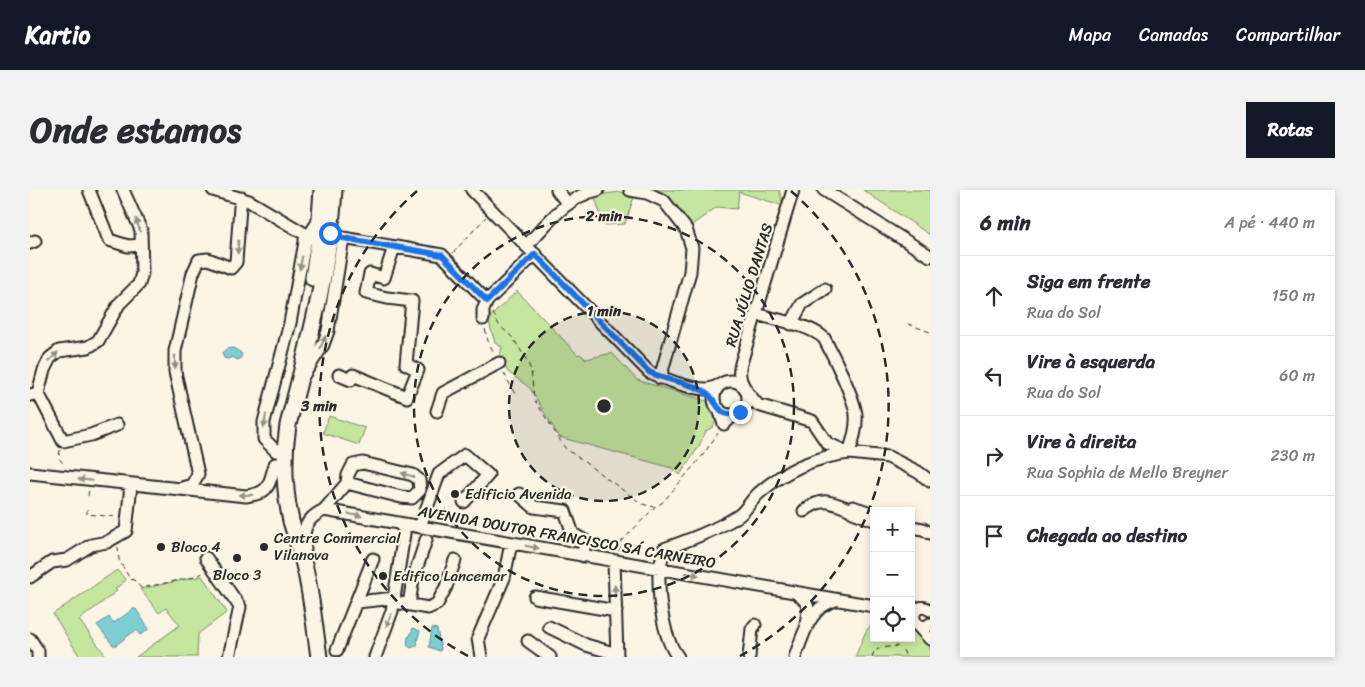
<!DOCTYPE html>
<html lang="pt">
<head>
<meta charset="utf-8">
<style>
  :root { --surface:#fff; --page:#f2f2f3; --text:#2b2b33; --muted:#7c7c81; --line:#e1e1e2; --accent:#111827 }
  body { margin:0; font-family:Sriracha,sans-serif; background:var(--page); color:var(--text) }
  .controls { position:absolute; right:15px; bottom:15px; display:grid; overflow:hidden; border-radius:0px; box-shadow:0 2px 8px #0003 }
  .controls button { width:45px; height:45px; display:grid; place-items:center; padding:0; border:0; border-bottom:1px solid var(--line); background:var(--surface); color:var(--text); font:25px sans-serif }
  .stop { position:absolute; width:15px; height:15px; margin:-11px; border:4px solid #1a73e8; border-radius:50%; background:#fff }
  .stop.end { background:#1a73e8; border-color:#fff; box-shadow:0 1px 5px #0008 }
  .list { margin:0; padding:0; list-style:none }
  h2 { display:flex; justify-content:space-between; align-items:center; height:65px; margin:0; padding:0 20px; font-size:21px }
  h2 small { font-size:16px; font-weight:400; color:var(--muted) }
  .list li { display:grid; grid-template-columns:32px 1fr auto; gap:15px; align-items:center; box-sizing:border-box; height:80px; padding:0 20px; border-top:1px solid var(--line) }
  .list b { display:block; font-size:19px; white-space:nowrap }
  .list p { margin:0; font-size:16px; white-space:nowrap; color:var(--muted) }
  .list em { font-size:16px; font-style:normal; color:var(--muted) }
  .icon { flex:none; width:28px; height:28px; fill:none; stroke:currentColor; stroke-width:2; stroke-linecap:round; stroke-linejoin:round }
  .map { position:relative; flex:none; width:900px; height:467px; overflow:hidden; border-radius:0px }
  header { display:flex; align-items:center; gap:30px; box-sizing:border-box; height:70px; padding:0 25px; background:var(--accent); color:#fff }
  header strong { font-size:24px }
  nav { display:flex; gap:28px; margin-inline-start:auto; font-size:18px }
  .intro { display:flex; align-items:center; justify-content:space-between; box-sizing:border-box; height:120px; padding:0 30px }
  h1 { margin:0; font-size:35px }
  .button { padding:12px 22px; border-radius:0px; background:var(--accent); color:#fff; font-size:18px; font-weight:700 }
  main { display:flex; gap:30px; padding:0 30px }
  aside { flex:1; background:var(--surface); border-radius:0px; box-shadow:0 2px 8px #0003 }
  .map>svg:first-child { display:block }
  .green { fill:#c5e69e; stroke:#788864 }
  .water { fill:#7ecfd4; stroke:#5d8d90 }
  .lines { fill:none; stroke-linecap:round; stroke-linejoin:round }
  .minor-casing { stroke:#2b2b2b; stroke-width:15 }
  .major-casing { stroke:#2b2b2b; stroke-width:19 }
  .path { stroke:#2b2b2b; stroke-width:1; stroke-dasharray:5 4; stroke-linecap:butt }
  .minor { stroke:#fcf5e5; stroke-width:11 }
  .major { stroke:#fcf5e5; stroke-width:15 }
  .oneway { fill:#949088 }
  .route { stroke:#1a73e8; stroke-width:6 }
  .ring { fill:none; stroke:#2b2b2b; stroke-width:2.5; stroke-dasharray:9 6 }
  .poi-dot { fill:#2b2b2b; stroke:#fcf5e5; stroke-width:2 }
  .labels { text-anchor:middle; stroke-width:4.5; stroke-linejoin:round; paint-order:stroke }
  .street-label { font-size:15px; fill:#2b2b2b; stroke:#fcf5e5 }
  .poi-label { font-size:15px; fill:#2b2b2b; stroke:#fcf5e5; text-anchor:start }
  .centre { fill:#2b2b2b; stroke:#fcf5e5; stroke-width:2.5 }
  .ring-label { font-size:15px; text-anchor:middle; font-weight:bold; fill:#2b2b2b; stroke:#fcf5e5; stroke-width:4.5; stroke-linejoin:round; paint-order:stroke }
</style>
</head>
<body>
<header>
<strong>Kartio</strong>
<nav><a>Mapa</a><a>Camadas</a><a>Compartilhar</a></nav>
</header>
<div class="intro"><h1>Onde estamos</h1><a class="button">Rotas</a></div>
<main>
<div class="map">
<svg width="900" height="467" viewBox="0 0 900 467">
  <rect width="100%" height="100%" fill="#fcf5e5"/>
  <filter id="ink" filterUnits="userSpaceOnUse"><feTurbulence type="fractalNoise" baseFrequency=".02" numOctaves="2"/><feDisplacementMap in="SourceGraphic" scale="10" xChannelSelector="R" yChannelSelector="G"/><feConvolveMatrix kernelMatrix="1 2 1 2 8 2 1 2 1" color-interpolation-filters="sRGB"/></filter>
  <g filter="url(#ink)">
    <path class="green" d="M619,0H749L754,16L709,2L707,19L687,17L659,37Z
      M833,0H900V45Z
      M592,2L605,4L595,34L574,35L564,5Z
      M487,101L548,165L550,164L556,169L582,163L607,190L677,211L687,228L683,237L676,241L669,256L650,285L642,278L529,247L500,198L478,182L470,166L472,157L465,153L458,129Z
      M299,226L335,238L329,255L293,243Z
      M87,380L96,390L85,399L87,401L49,430L77,467H50L23,424Z
      M172,386L197,422L168,444L167,467H106L150,435L136,418L129,423L110,399Z
      M842,434H844V448H881V435L900,456V467H825L836,441Z"/>
    <path class="water" d="M203,158L210,162L212,165L210,169L208,170L202,167L198,169L194,168L192,163L196,159Z
      M103,419H106L119,439L110,445L106,440L86,455H83L67,435L79,427L84,433Z
      M383,438L390,441L387,451L388,455L381,458L377,455L378,447L380,446Z
      M402,438L407,439L411,459L410,461L399,457Z"/>
    <g class="lines">
      <g class="minor-casing">
        <path id="minor" d="M59,0L79,50L98,56L111,55
          M183,0L219,11L275,44V52
          M442,0L619,182C633,189 660,199 677,199C682,199 687,196 692,194
          M527,0L538,14
          M600,0L617,3L634,11L656,39L662,58L660,82L630,188
          M794,0L900,66
          M301,43L313,48L412,65L457,111
          M0,53L5,51
          M496,56C517,34 537,6 568,0
          M453,129V120L457,111L505,64
          M761,134L772,114L795,99
          M309,185L321,190L323,185L377,207L388,180L376,174L382,111L357,108L336,103L340,84L354,88L364,57
          M273,186L293,155L298,141L313,48
          M684 208a17 17 0 1 1 34 0a17 17 0 1 1-34 0Z
          M714,197C708,187 709,180 712,170L763,0
          M717,202L728,215L782,231L797,253L819,263L858,267L888,282L900,291
          M8,203L33,251L61,245L87,235
          M0,205L8,203L14,180L20,168L29,161L58,157L68,151L89,114L109,94L112,83L111,40L93,0
          M689,219L694,234L704,225
          M407,221L413,203L469,173
          M246,261L234,249V232L260,133L275,52L289,30
          M0,283L216,306C240,303 239,295 245,274
          M149,299L162,295L168,284L145,182V161L163,83L169,70L178,69L201,78L206,72L210,17L212,8
          M489,304L504,317L535,321L543,344L555,351L553,366
          M294,320L317,293L318,285L323,275L333,273L383,285L389,290L390,300L382,308L371,307L317,293
          M774,321C792,307 799,311 819,319
          M844,324L823,317L819,319L823,322L844,330
          M390,337L409,284L435,265L458,285L434,312
          M881,337L893,339L900,343
          M275,359C272,340 275,329 294,320L844,416
          M176,368L210,417L199,467
          M584,371L587,467
          M0,387L22,372L37,370L61,355L77,352L96,341L101,295
          M766,403C780,412 779,418 776,434
          M505,407L586,421
          M327,412L365,408
          M364,412L398,418L407,414L416,397L425,370
          M379,414L383,389L396,350
          M900,420C888,412 879,424 887,435L896,437L900,434
          M887,435L900,449
          M519,437L556,455L587,464
          M0,449L8,461V467
          M498,451L520,467
          M307,460L343,369
          M345,467L362,421L374,344V338L368,333
          M451,467L448,448L474,388L481,353
          M648,467C634,450 629,412 629,391C628,380 632,369 634,359C659,350 686,340 708,326C716,321 721,310 729,303C755,280 785,267 819,263C823,250 827,238 826,225C825,209 802,163 794,148C778,134 746,130 726,124
          M719,467L722,439L725,435
          M765,467C773,445 780,416 806,410"/>
      </g>
      <g class="major-casing">
        <path id="major" d="M283,88L288,55L292,0
          M289,467C285,439 282,411 276,383C272,365 266,348 261,331C254,300 253,267 258,235C278,156 299,82 304,0"/>
      </g>
      <path class="path" d="M423,63L456,27
        M463,123L469,135L483,148L496,169L501,180L504,209L535,258L612,314L625,317L633,312L673,265L688,243
        M878,134L900,142
        M455,139L458,151L464,163
        M474,183L486,206
        M30,260L29,268L35,276
        M58,306L59,300
        M57,319V324L86,327
        M88,357L89,370L100,389L104,390L111,398L164,387L173,383
        M589,361L592,351L624,318
        M873,460L876,467
        M842,467L844,461L851,458L868,456"/>
      <use href="#minor" class="minor"/>
      <use href="#major" class="major"/>
    </g>
    <defs><path id="oneway-solid" d="M-6-.8H1V-3.2L6.5 0L1 3.2V.8H-6Z" transform="scale(1.25)"/></defs>
    <g class="oneway">
      <use href="#oneway-solid" transform="translate(108 35) rotate(-107)"/>
      <use href="#oneway-solid" transform="translate(208 57) rotate(93)"/>
      <use href="#oneway-solid" transform="translate(271 73) rotate(101)"/>
      <use href="#oneway-solid" transform="translate(293 152) rotate(-66)"/>
      <use href="#oneway-solid" transform="translate(23 167) rotate(-45)"/>
      <use href="#oneway-solid" transform="translate(145 172) rotate(90)"/>
      <use href="#oneway-solid" transform="translate(235 231) rotate(98)"/>
      <use href="#oneway-solid" transform="translate(378 285) rotate(-162)"/>
      <use href="#oneway-solid" transform="translate(55 290) rotate(-174)"/>
      <use href="#oneway-solid" transform="translate(216 305) rotate(179)"/>
      <use href="#oneway-solid" transform="translate(325 325) rotate(10)"/>
      <use href="#oneway-solid" transform="translate(502 357) rotate(10)"/>
      <use href="#oneway-solid" transform="translate(662 384) rotate(10)"/>
      <use href="#oneway-solid" transform="translate(585 402) rotate(-92)"/>
      <use href="#oneway-solid" transform="translate(359 430) rotate(111)"/>
    </g>
  </g>
  <g class="lines" filter="url(#ink)">
    <path class="route" d="M300,43L313,48L412,65L457,111L505,64L619,182C636,191 657,191 674,201C689,210 687,231 710,222"/>
  </g>
  <circle cx="574" cy="216" r="95" fill="#2b2b2b" fill-opacity=".12"/>
  <g class="ring">
    <circle cx="574" cy="216" r="95"/>
    <circle cx="574" cy="216" r="190"/>
    <path d="M438 466A285 285 0 0 1 387 1M761 1A285 285 0 0 1 710 466"/>
  </g>
  <g class="poi-dot">
    <circle cx="425" cy="304" r="5"/>
    <circle cx="131" cy="357" r="5"/>
    <circle cx="234" cy="357" r="5"/>
    <circle cx="207" cy="368" r="5"/>
    <circle cx="353" cy="386" r="5"/>
  </g>
  <g class="labels">
    <g class="street-label">
      <text transform="translate(719 95) rotate(-73)" y="5">RUA JÚLIO DANTAS</text>
      <text transform="translate(537 347) rotate(10)" y="5">AVENIDA DOUTOR FRANCISCO SÁ CARNEIRO</text>
    </g>
    <g class="poi-label">
      <text x="435" y="309">Edificio Avenida</text>
      <text x="244" y="353">Centre Commercial<tspan x="244" dy="17">Vilanova</tspan></text>
      <text x="141" y="362">Bloco 4</text>
      <text x="207" y="390" text-anchor="middle">Bloco 3</text>
      <text x="363" y="391">Edifico Lancemar</text>
    </g>
  </g>
  <circle cx="574" cy="216" r="8" class="centre"/>
  <g class="ring-label">
    <text x="574" y="31">2 min</text>
    <text x="574" y="126">1 min</text>
    <text x="289" y="221">3 min</text>
  </g>
</svg>
<div class="controls">
<button>+</button>
<button>−</button>
<button><svg class="icon" aria-label="locate" viewBox="0 0 24 24"><circle cx="12" cy="12" r="6"/><path d="M12 2v4M12 18v4M2 12h4M18 12h4"/></svg></button>
</div>
<div class="stop" style="left:300px;top:43px"></div>
<div class="stop end" style="left:710px;top:222px"></div>
</div>
<aside>
<h2>6 min<small>A pé · 440 m</small></h2>
<ul class="list">
<li><svg class="icon" aria-label="ahead" viewBox="0 0 24 24"><path d="M12 20V5M6 11l6-6 6 6"/></svg><div><b>Siga em frente</b><p>Rua do Sol</p></div><em>150 m</em></li>
<li><svg class="icon" aria-label="left" viewBox="0 0 24 24"><path d="M17 20v-9H6M10 6l-5 5 5 5"/></svg><div><b>Vire à esquerda</b><p>Rua do Sol</p></div><em>60 m</em></li>
<li><svg class="icon" aria-label="right" viewBox="0 0 24 24"><path d="M7 20v-9h11M14 6l5 5-5 5"/></svg><div><b>Vire à direita</b><p>Rua Sophia de Mello Breyner</p></div><em>230 m</em></li>
<li><svg class="icon" aria-label="arrive" viewBox="0 0 24 24"><path d="M6 21V4h12l-3 4 3 4H6"/></svg><div><b>Chegada ao destino</b></div></li>
</ul>
</aside>
</main>
</body>
</html>
